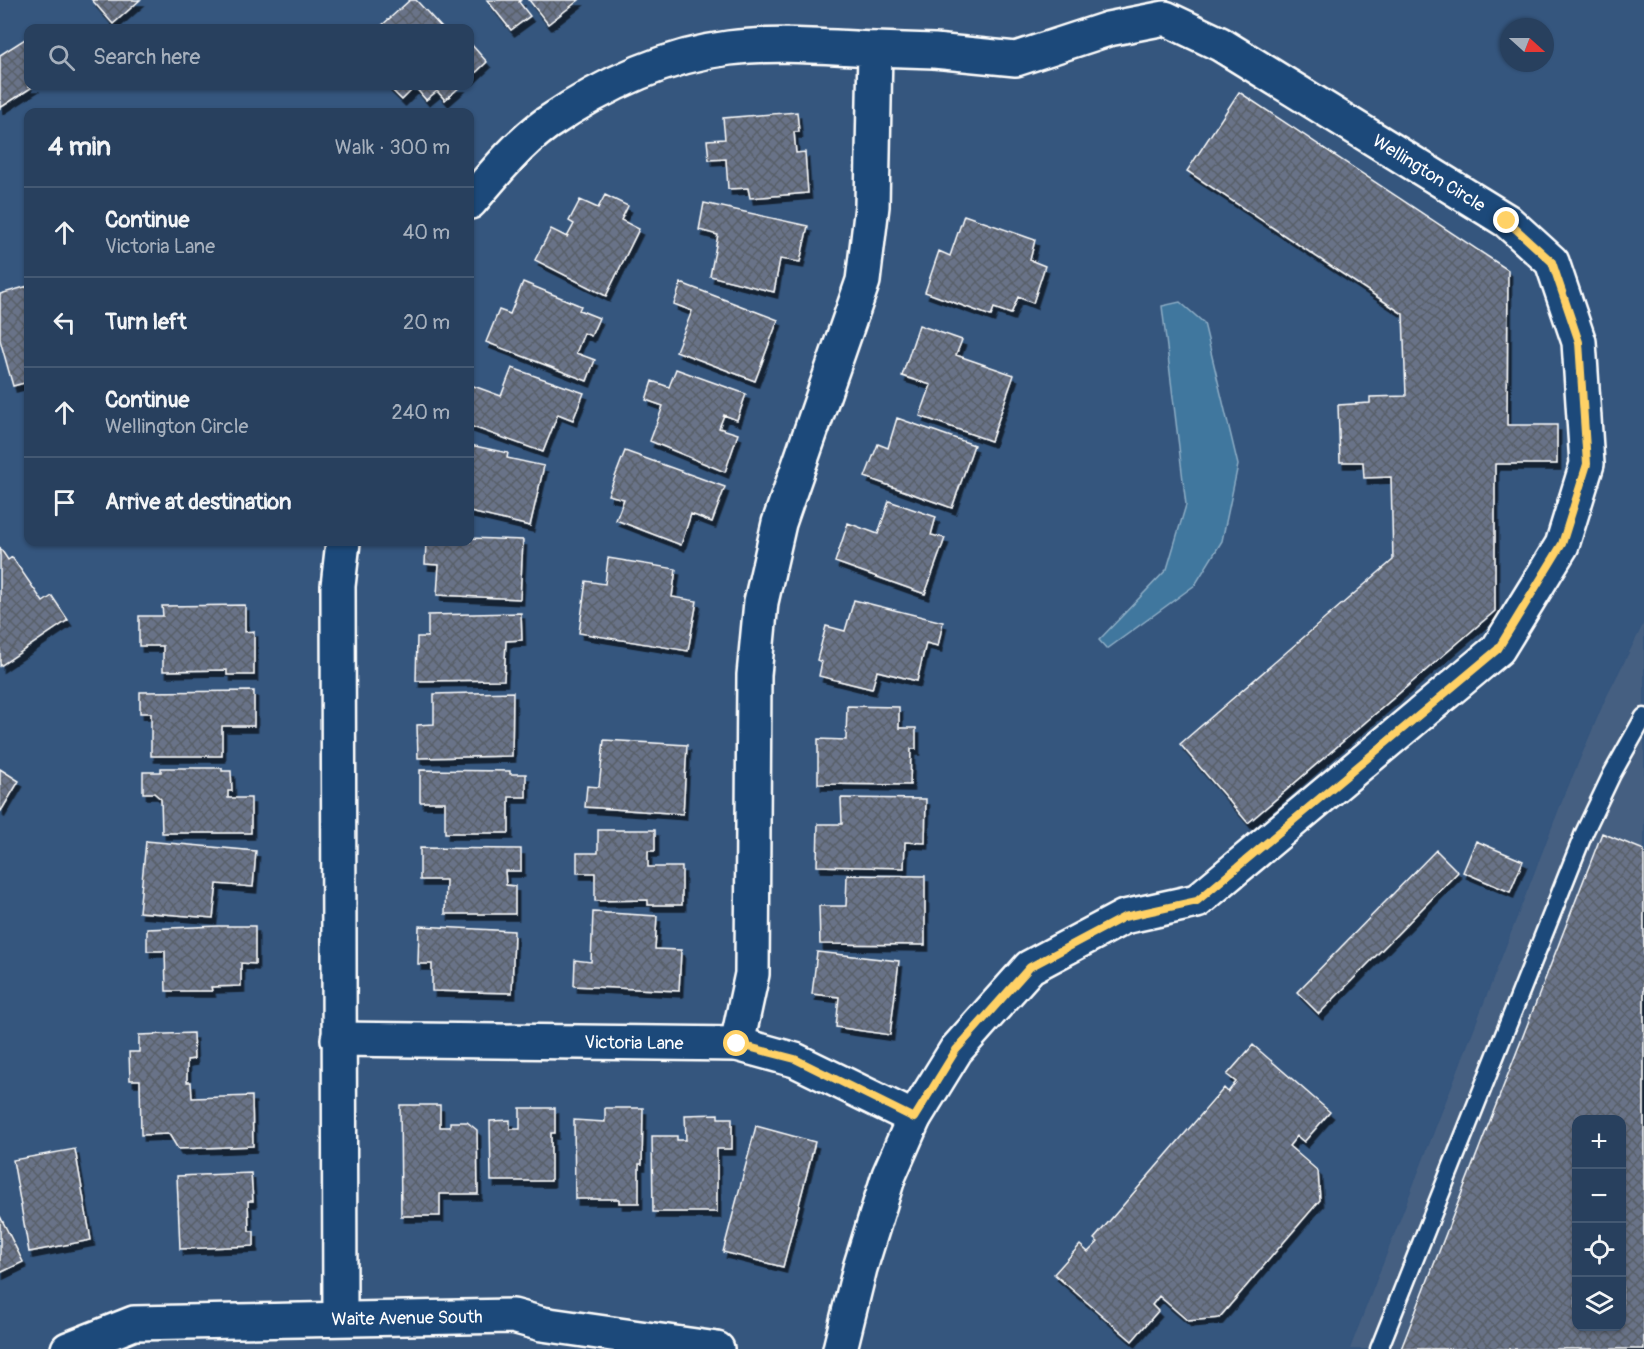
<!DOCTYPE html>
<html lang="en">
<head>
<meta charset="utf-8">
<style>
  :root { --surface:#28405e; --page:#344b67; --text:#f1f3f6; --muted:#a5afbc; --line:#445973 }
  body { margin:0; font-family:Pangolin,sans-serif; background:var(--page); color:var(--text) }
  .controls { position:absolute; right:18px; bottom:18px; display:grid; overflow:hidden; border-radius:12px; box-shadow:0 2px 4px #0004 }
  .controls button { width:54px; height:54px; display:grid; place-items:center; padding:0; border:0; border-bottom:2px solid var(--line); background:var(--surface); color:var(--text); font:30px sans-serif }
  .compass { position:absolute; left:1500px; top:18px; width:54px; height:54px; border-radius:50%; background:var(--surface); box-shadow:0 2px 4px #0004; rotate:111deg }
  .stop { position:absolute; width:18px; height:18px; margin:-14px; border:4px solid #ffd166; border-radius:50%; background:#fff }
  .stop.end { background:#ffd166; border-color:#fff; box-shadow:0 2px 6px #0008 }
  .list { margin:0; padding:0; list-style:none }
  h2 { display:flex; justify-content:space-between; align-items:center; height:78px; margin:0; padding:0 24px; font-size:26px }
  h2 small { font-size:20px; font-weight:400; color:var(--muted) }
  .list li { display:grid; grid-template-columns:39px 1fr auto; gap:18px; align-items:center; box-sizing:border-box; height:90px; padding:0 24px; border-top:2px solid var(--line) }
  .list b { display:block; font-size:22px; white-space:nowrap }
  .list p { margin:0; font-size:20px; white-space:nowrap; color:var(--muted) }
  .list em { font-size:20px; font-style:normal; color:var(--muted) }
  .icon { flex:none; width:33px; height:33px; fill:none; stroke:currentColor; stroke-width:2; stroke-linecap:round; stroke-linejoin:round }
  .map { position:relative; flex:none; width:1644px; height:1349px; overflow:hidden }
  .search { position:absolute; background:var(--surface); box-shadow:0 2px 4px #0004; left:24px; top:24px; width:450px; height:66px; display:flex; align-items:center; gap:15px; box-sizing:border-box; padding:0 21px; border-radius:12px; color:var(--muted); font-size:22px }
  .panel { position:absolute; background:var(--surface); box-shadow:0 2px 4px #0004; left:24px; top:108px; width:450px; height:438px; border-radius:12px }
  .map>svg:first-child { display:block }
  .built { fill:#455f81; fill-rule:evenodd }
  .water { fill:#41779e; stroke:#8dadc5; stroke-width:1.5 }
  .building { fill:url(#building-cross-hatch); stroke:#fff; stroke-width:1.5; fill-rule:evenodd; filter:url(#shadow) }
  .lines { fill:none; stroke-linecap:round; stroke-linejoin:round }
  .service-casing { stroke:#fff; stroke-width:21 }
  .minor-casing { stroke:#fff; stroke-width:38 }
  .service { stroke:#1f4a7a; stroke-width:16 }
  .minor { stroke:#1f4a7a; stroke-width:33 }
  .route { stroke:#ffd166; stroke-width:8 }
  .labels { text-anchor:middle; stroke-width:4.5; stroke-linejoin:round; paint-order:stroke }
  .street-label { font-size:18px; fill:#fff; stroke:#1f4a7a }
</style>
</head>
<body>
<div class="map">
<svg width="1644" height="1349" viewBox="0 0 1644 1349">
  <defs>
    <pattern id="building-cross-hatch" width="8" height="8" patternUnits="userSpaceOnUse" patternTransform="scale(1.5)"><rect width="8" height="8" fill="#697388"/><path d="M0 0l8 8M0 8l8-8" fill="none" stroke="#595e67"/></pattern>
    <filter id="shadow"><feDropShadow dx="3.5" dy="6" stdDeviation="0" flood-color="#0009"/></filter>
  </defs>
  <rect width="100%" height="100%" fill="#35567e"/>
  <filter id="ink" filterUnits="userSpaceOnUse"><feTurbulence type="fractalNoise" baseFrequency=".0167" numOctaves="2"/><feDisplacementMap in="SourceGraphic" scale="12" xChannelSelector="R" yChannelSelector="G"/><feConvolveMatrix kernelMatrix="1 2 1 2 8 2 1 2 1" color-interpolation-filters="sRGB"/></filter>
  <g filter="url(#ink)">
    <path class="built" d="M1644,623V1349H1350L1561,804L1605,700ZM1576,1120H1622V1326H1576Z"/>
    <path class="water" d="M1180,302L1204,323L1238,465L1222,541L1195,585L1107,649L1099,640L1167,569L1186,505L1162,306Z"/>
    <path class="building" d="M92,0H140L113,24Z
      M410,0H416L442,28H379Z
      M487,0H521L519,2L530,16L511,30Z
      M529,0H579L548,24Z
      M28,37V86H34L0,108V55Z
      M470,43L487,62L470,78Z
      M388,86H461L445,100L437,91L426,100L415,87L402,100Z
      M1239,92L1508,270L1507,425H1557V464H1495V611L1248,823L1180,744L1393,560L1391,477L1364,478L1363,462H1340L1338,405L1370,403V397L1406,396L1403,314L1187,171Z
      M797,112L799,132H794L796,153L805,152L808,193L750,198L748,188L728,189L726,159L709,160L707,140L725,139L723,118Z
      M605,195L628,206L621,220L639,229L606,296L535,260L551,229L567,237L574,224L569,221L580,200L598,208Z
      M704,203L808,226L800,262L780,259L774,292L710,276L718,235L699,230Z
      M964,215L1035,240L1030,260L1045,266L1033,303L1018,297L1011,314L994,308L991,316L925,292L939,251L950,256Z
      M523,282L581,306L579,310L599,318L591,336L584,333L576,353L595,360L587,381L486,342L499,310L510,314Z
      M681,283L778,320L755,381L676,351L692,311L674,304Z
      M28,286V382L13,386L0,340V294Z
      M919,325L962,340L956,355L1014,375L991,441L920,416L931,385L902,376Z
      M512,368L584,393L573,420L558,414L543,452L470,426L471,385L501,396Z
      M676,369L746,394L737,420L724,415L719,428L738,434L725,472L650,441L663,406L646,400L652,381L669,387Z
      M897,418L974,445L952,508L865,477L878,444L888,448Z
      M470,445L508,453L507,458L544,466L530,526L470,512Z
      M625,451L725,487L712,522L691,514L681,545L616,520L624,499L608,495Z
      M889,501L936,517L931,535L945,538L925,594L835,562L848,523L878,534Z
      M470,538L523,540L520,599L437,595L439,565L425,564L426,542H470Z
      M0,548L8,560L12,557L43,602L52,596L68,620L0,666Z
      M608,558L676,569L672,597L697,601L688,651L579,633L586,581L605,584Z
      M854,600L943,622L938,646L926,643L917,681L877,671L872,689L819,676L822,662L817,660L826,626L845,631Z
      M245,605V632L254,631V675H227V670L163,671V646H139V616H163L162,606Z
      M521,613L522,640L506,641L504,680L416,681L417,637H428V615Z
      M254,691V726H222V756H151V713H140V692Z
      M513,692L512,756L418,758L417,725L434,724V694Z
      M847,706L899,707V728H916V749H911L910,785L818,784V739L846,740Z
      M604,740L687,745L683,814L585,807L587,786L599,787Z
      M161,768H222V771H231L232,791H228V798H251V833H162L161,799L154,793H143V772H161Z
      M0,769L19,781L1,811L0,810Z
      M420,770L510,771V774H526V797H509V833H445V802H420Z
      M841,798L926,799L925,843L905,842L904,868L817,866L818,824H842Z
      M598,830H655V851H648V867H682V905H648V900L595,901V873H577V853H598Z
      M1602,833L1644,850V1349H1401ZM1576,1120H1622V1326H1576Z
      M146,841L256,851L253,887L217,884L213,918L139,912Z
      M1476,841L1523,861L1510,892L1463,872Z
      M420,848L521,849V871H505L506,885L515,886V914H445L446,880H420Z
      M1436,850L1458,872L1319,1014L1297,992Z
      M847,875L925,876V945L820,944L819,906H846Z
      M593,912L657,916L655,949L681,950L679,991L574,986L575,960L591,962Z
      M218,926H255V964L241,963V986L211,987L212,991H166L165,951H147V929Z
      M419,926L514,931L512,993L432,991V964H418Z
      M817,952L899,961L890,1035L836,1027L839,997L812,994Z
      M193,1033L194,1059L187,1060V1082H191L192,1098L252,1096L253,1146L178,1149L169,1134L141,1135L140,1080H130L129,1052H139V1035Z
      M1253,1045L1330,1112L1304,1142L1297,1136L1289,1146L1318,1171L1320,1200L1219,1318L1188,1321L1159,1296L1152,1305L1158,1311L1132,1341L1054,1274L1080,1245L1088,1252L1098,1242L1094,1239L1224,1088L1228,1092L1236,1082L1227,1075Z
      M400,1105H440V1127H450V1122H467L477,1130L478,1194H440V1216H401Z
      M520,1108H555V1133H551V1181H491L490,1121L510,1120V1129H520Z
      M605,1108H643L642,1164H639V1203H619V1199H575L574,1120L605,1122Z
      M718,1114V1118H732V1149H717V1212H653L652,1136H677V1140H686L685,1115Z
      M756,1126L815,1142L783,1267L723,1252Z
      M75,1149L91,1240L29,1252L13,1160Z
      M251,1173L253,1201H248L249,1231H254V1246L180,1249L177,1176Z
      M0,1216L23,1262L0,1273Z"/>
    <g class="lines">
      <g class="service-casing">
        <path id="service" d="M1379,1349L1584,833L1612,774L1644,717"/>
      </g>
      <g class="minor-casing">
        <g id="minor">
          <path d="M470,202C493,175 517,145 546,124C600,87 664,56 729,48C777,42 827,47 875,49L872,206L863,281L779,523L761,602L754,675L752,974L737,1044"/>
          <path id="s1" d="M338,1039L737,1044L795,1060L914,1118"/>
          <path d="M340,1318L338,586L343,542"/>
          <path id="s2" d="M68,1349L134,1323L513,1316L542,1324L717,1349"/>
          <path d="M840,1349L860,1268L889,1175L914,1118L956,1050L1030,967L1124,917L1197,901L1498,649L1562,545L1587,464L1579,342L1552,262L1507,221L1220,44L1165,18L1108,29L1016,59L934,51L875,49"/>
        </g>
      </g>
      <use href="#service" class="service"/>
      <use href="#minor" class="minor"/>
    </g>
  </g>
  <g class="lines" filter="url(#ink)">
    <path class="route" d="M737,1044L795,1059L914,1118L956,1050L1030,967L1124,917L1197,901L1498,649L1562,544L1587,464L1579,342L1552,262L1507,221"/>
  </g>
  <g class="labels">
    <g class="street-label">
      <text transform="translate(1429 173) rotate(32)" y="6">Wellington Circle</text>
      <text dy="6" stroke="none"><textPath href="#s1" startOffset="296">Victoria Lane</textPath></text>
      <text dy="6" stroke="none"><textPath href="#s2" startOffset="344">Waite Avenue South</textPath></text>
    </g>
  </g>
</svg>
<div class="controls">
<button>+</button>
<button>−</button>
<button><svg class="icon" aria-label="locate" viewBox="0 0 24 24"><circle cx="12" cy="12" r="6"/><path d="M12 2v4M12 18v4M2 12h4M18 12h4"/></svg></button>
<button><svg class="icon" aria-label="layers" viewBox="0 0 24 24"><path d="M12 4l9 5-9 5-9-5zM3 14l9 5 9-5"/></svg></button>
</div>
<svg class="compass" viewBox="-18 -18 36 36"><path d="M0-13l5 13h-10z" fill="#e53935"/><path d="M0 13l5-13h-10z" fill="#a5afbc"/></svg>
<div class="stop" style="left:737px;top:1044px"></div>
<div class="stop end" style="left:1507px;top:221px"></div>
<div class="search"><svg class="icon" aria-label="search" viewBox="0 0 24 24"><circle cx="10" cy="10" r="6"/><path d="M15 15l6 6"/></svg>Search here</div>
<section class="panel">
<h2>4 min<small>Walk · 300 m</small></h2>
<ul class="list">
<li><svg class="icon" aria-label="ahead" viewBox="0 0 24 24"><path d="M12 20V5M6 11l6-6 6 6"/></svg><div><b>Continue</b><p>Victoria Lane</p></div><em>40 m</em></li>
<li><svg class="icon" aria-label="left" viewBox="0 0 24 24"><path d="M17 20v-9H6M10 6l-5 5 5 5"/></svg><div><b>Turn left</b></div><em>20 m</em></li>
<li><svg class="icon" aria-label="ahead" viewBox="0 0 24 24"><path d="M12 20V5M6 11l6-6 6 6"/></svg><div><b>Continue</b><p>Wellington Circle</p></div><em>240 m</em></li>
<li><svg class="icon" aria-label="arrive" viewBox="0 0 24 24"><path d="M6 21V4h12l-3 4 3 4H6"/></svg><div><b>Arrive at destination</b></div></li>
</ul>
</section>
</div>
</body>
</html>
